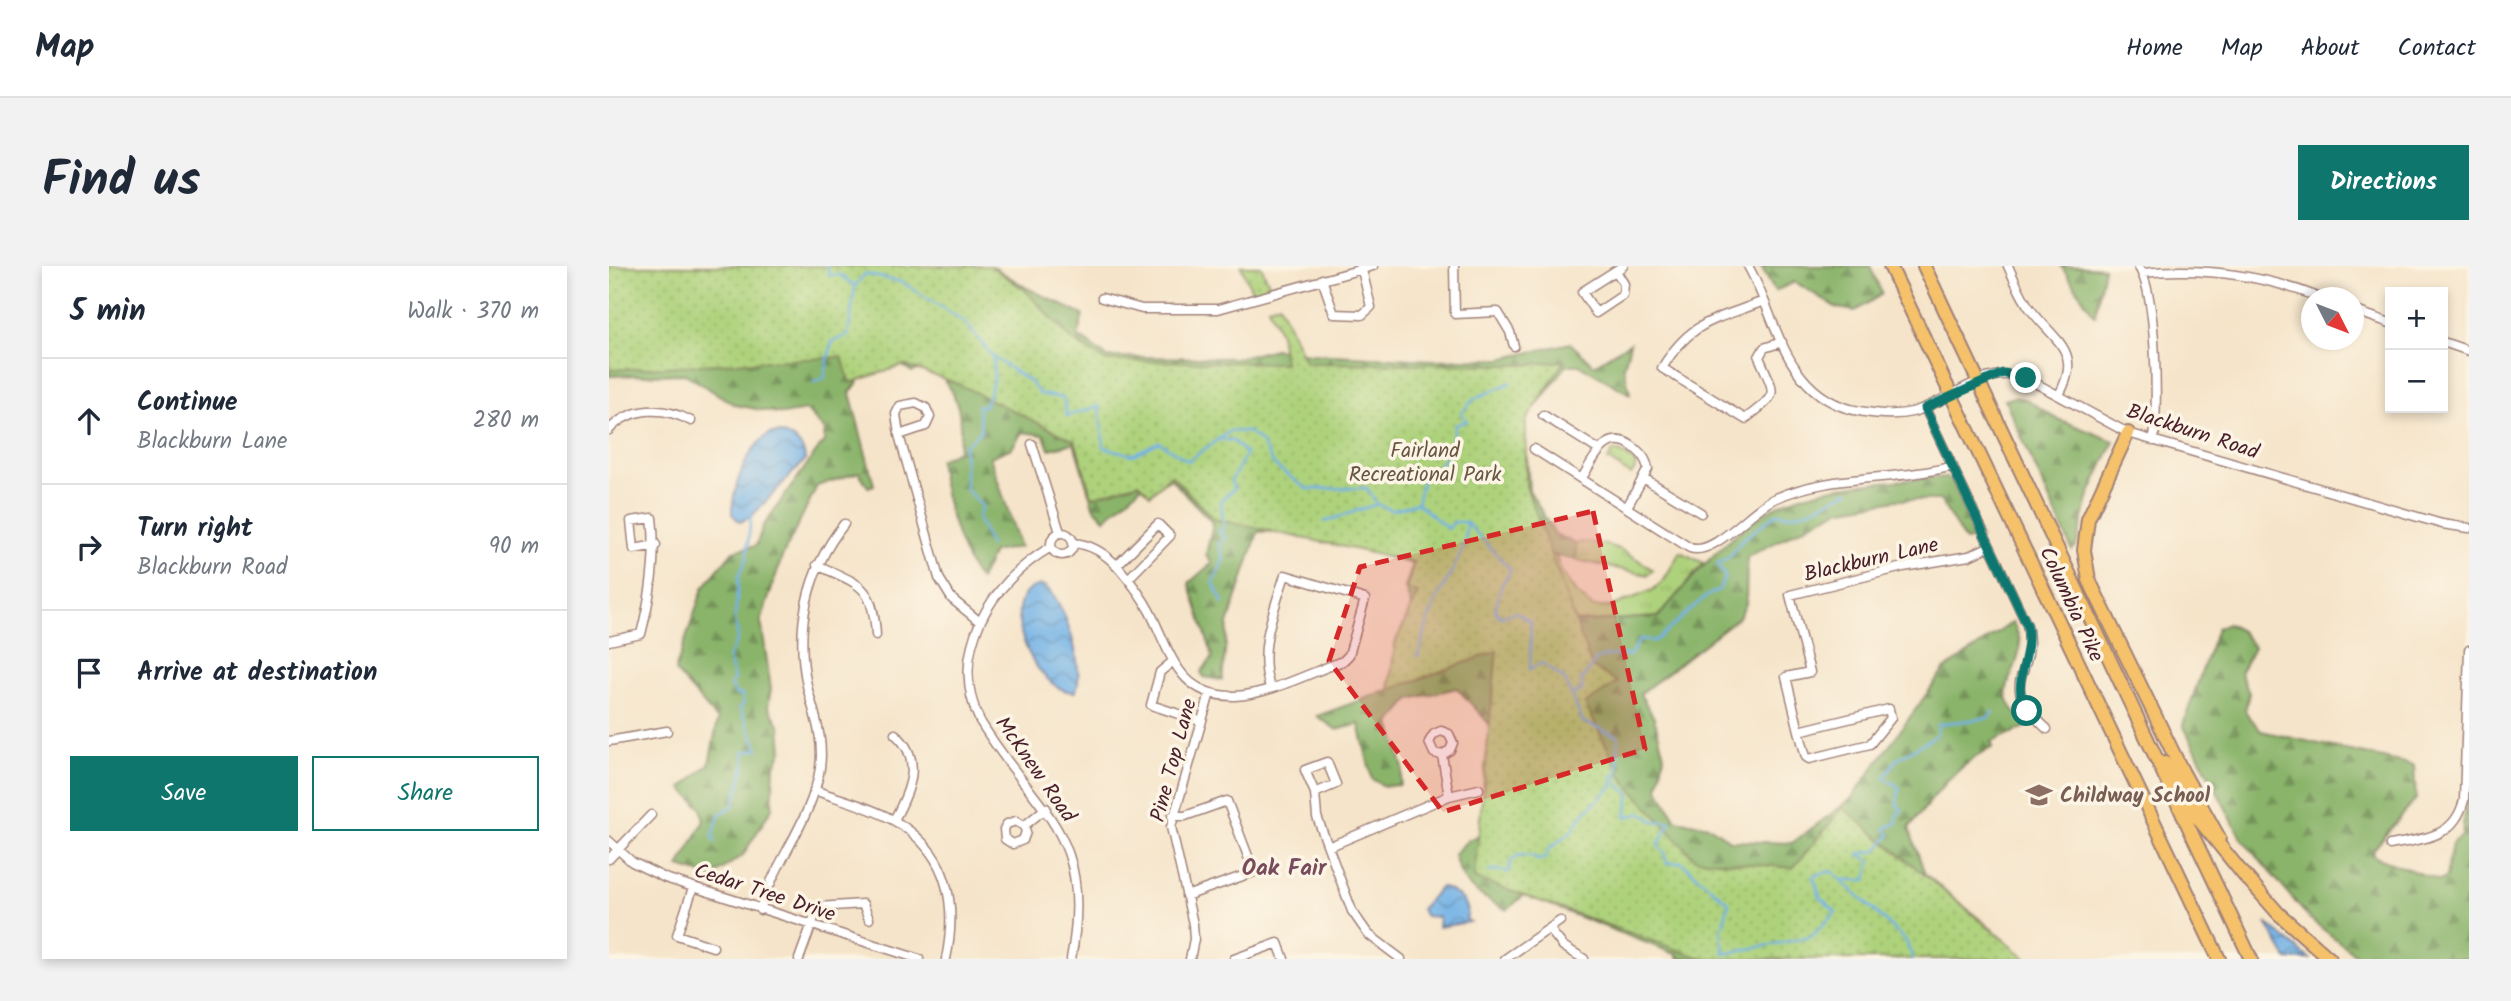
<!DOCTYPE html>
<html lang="en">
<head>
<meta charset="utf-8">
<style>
  :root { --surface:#fff; --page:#f2f2f3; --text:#1f2937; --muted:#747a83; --line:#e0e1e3; --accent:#0f766e }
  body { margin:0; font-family:Kalam,sans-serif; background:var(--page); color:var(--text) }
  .controls { position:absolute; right:21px; top:21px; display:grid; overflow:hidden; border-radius:0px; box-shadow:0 4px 10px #0003 }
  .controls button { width:63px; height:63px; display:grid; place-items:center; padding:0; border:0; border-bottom:2px solid var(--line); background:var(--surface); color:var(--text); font:35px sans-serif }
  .compass { position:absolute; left:1692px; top:21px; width:63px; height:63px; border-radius:50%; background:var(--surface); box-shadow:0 4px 10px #0003; rotate:132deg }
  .stop { position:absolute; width:21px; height:21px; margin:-16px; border:5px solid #0f766e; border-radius:50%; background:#fff }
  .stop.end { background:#0f766e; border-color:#fff; box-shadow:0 2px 7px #0008 }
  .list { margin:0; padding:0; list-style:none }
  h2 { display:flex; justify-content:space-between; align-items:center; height:91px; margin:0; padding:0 28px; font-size:30px }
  h2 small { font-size:23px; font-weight:400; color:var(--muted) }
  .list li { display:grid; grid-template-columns:46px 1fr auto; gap:21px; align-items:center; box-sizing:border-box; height:126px; padding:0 28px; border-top:2px solid var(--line) }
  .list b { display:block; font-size:26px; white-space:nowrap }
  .list p { margin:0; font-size:23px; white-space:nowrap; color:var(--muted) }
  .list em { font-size:23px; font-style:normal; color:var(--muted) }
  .actions { display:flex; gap:14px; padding:21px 28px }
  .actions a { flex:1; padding:16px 0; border:2px solid var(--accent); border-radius:0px; text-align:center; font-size:24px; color:var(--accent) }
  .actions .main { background:var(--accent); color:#fff }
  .icon { flex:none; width:38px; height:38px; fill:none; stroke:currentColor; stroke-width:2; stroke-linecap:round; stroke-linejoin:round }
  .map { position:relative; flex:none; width:1860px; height:693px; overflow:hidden; border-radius:0px }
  header { display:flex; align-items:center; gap:42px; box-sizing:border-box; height:98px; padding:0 35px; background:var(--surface); border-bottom:2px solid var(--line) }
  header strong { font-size:33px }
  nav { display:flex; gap:38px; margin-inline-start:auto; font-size:24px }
  .intro { display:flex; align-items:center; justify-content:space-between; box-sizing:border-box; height:168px; padding:0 42px }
  h1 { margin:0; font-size:49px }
  .button { padding:18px 32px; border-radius:0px; background:var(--accent); color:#fff; font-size:24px; font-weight:700 }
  main { display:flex; gap:42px; padding:0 42px }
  aside { flex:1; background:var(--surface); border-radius:0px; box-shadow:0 4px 10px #0003 }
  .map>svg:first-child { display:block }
  .grass { fill:url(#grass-tufts); stroke:#7c7853; stroke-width:2 }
  .forest { fill:url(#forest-firs); stroke:#6a6a4b; stroke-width:2 }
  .park { fill:url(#park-dots); stroke:#7c7853; stroke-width:2 }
  .water { fill:url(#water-waves); stroke:#5e6888; stroke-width:2 }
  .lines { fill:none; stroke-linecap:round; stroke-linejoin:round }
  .stream { stroke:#73b2e6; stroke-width:2.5 }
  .minor-casing { stroke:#a0827a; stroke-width:11 }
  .primary-casing { stroke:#a0827a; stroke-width:16 }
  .trunk-casing { stroke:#a0827a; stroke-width:16 }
  .minor { stroke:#fff; stroke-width:8 }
  .primary { stroke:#f5c16b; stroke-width:12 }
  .trunk { stroke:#f5c16b; stroke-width:12 }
  .route { stroke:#0f766e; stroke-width:9 }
  .marked { fill:#d62828; fill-opacity:0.2; stroke:#d62828; stroke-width:5; stroke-dasharray:14 9; stroke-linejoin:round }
  .labels { text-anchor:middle; stroke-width:7; stroke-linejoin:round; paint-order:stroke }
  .street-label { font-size:21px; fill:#4a1f2b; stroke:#fcf5e5 }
  .park-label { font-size:21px; fill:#685543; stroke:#fcf5e5 }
  .education-label { font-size:21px; font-weight:bold; fill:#785e54; stroke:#fcf5e5; text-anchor:start }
  .neighbourhood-label { font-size:23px; font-weight:bold; fill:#784c5c; stroke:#fcf5e5 }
</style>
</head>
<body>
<header>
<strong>Map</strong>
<nav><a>Home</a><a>Map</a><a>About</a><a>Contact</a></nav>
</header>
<div class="intro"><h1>Find us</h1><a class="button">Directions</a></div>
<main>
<aside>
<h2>5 min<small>Walk · 370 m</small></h2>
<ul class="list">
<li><svg class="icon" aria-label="ahead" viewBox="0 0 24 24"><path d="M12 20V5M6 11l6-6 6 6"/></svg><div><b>Continue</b><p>Blackburn Lane</p></div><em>280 m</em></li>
<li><svg class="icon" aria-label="right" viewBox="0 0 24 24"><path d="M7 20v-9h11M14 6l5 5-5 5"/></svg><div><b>Turn right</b><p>Blackburn Road</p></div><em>90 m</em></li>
<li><svg class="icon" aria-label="arrive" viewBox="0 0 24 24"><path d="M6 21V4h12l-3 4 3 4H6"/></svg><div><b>Arrive at destination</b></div></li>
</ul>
<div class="actions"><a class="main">Save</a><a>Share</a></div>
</aside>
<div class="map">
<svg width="1860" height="693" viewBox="0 0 1860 693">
  <defs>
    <pattern id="grass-tufts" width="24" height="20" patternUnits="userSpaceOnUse" patternTransform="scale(1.75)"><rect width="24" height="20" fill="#aed27b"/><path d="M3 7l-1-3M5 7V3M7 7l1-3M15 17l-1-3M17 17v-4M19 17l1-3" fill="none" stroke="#97b46a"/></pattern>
    <pattern id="forest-firs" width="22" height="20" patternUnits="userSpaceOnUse" patternTransform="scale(1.75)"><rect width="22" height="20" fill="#8ab46b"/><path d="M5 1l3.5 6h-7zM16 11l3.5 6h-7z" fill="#739258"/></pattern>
    <pattern id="park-dots" width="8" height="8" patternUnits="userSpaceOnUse" patternTransform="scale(1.75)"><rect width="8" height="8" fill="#aed27b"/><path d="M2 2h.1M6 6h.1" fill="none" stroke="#97b46a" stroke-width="1.8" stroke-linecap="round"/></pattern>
    <pattern id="water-waves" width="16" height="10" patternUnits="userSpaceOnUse" patternTransform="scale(1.75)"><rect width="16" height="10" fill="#73b2e6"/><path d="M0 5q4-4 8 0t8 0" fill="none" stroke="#6090bb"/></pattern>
  </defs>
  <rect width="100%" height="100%" fill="#fcf5e5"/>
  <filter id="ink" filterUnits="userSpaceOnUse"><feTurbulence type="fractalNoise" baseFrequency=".0143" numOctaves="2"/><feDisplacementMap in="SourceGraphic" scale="14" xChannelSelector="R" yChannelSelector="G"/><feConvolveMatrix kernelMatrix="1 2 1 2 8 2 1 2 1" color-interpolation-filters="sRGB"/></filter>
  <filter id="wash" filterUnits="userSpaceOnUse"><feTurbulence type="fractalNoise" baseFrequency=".00686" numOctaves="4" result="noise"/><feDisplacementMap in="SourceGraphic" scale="28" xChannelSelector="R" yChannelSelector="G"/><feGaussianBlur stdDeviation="1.57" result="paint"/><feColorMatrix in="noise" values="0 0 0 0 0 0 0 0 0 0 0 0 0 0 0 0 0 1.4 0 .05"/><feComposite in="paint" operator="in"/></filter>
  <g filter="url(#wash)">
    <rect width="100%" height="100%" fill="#f5e4c9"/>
    <path class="grass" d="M972,276C1006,277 1017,285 1044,304L1039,309L967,294V278Z
      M1071,286L1095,297L1049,351L968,356L935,331L939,288L947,290L952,305L967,327L984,341H1001L1044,324L1055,314Z"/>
    <path class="forest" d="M0,0H383L418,22L474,49L469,70L498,91L630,92L666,83L701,88L822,94L892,93L961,77L985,99L1021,77L1015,101L1021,128L970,99H958L916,155L920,224L946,268L967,278V294L939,288L935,331L968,356L1049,351C1081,314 1119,268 1162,243C1208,216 1284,216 1336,211L1344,216L1371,272L1356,275L1331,234H1287L1229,244L1138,291L1137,338L1130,351L1031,428L1045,452L1055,490L1049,522L1067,554L1100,560L1122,575L1183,577L1242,533L1335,404L1404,356C1406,362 1411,371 1411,377C1409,419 1377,421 1419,460L1382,476L1384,481C1346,499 1325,531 1300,562L1316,608L1396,674L1402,693H1070L1069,689L960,647L917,627L898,644C867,627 854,624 845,588L859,574L876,567L884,462L848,422L801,433L781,457L794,502L791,519L775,520L763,513L750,458L728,464L708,450L785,422L786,385L802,340L796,322L804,298L681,265L649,266L619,358L613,414L595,411L592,406L604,391L580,317L603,297L597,289L604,257L562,213L542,221L534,219L496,253L484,240L465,177L440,183L435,169L413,166L403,182L381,191L411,281L384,286L371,314C350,290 334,227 330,194L349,185C356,148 348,126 324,99L303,106L294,100L258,104L241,127L265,219L259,221L250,206L208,220L173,291L152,355L162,423L159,440L171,460L173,485L165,501L163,542L134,589L102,611L70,601L95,555L92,542L73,522L100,498L109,454L66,405L94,322L124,285L147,280L154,260L215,175L216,164L197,144L174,148L126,139L76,108L0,110Z
      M1152,0H1261L1273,28L1246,45L1228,42L1186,16L1166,25Z
      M1452,0L1495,2L1486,50Z
      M1406,131L1417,133L1446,152L1505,175L1480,229L1467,280L1463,284L1396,134Z
      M1619,358L1632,365L1645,381L1631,407L1640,427L1636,445L1652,465L1805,499L1807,533L1764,584L1766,591L1831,615L1837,611L1843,577L1853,570L1860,515V693H1752L1700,652L1632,572L1574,459L1608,362Z"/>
    <path class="park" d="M0,0H381L416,24L463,74L497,95L675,97L671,67L659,41L670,38L697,97L916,99L955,95L917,155V220L983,401L1009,416L976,438L1016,516L1086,593L1184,602L1234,542L1418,693H1095L865,612L888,385L780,424L786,377L809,327L797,323L805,296L605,253L562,209L541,229L530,217L483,231L466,175L347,117L295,99L241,117L233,91L0,104Z
      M632,0H652L662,22L644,27Z
      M1004,185C1015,186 1022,191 1028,200L1022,209L999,194Z"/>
    <path class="water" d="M162,167C179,166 196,177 196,194L142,251L131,256L123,248V243C126,216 138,181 162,167Z
      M433,319C455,328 478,408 466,426C425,428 382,326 433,319Z
      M832,621C846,626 864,636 857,653L861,656L829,661L830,651L817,650L812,643Z
      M1657,657L1701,693H1678Z"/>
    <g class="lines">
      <path class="stream" d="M218,0L220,9H231L246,20L256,8L293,16L356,56L384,91L420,115L431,128L454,132L458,150L490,140L495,181L523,189L550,176L579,195L621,165L640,166L652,176L665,199L698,223L758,222L768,238L715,256
        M205,116L215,113L223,76L239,69L246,20
        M611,173L624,175L637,188L622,215L625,223L612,234L615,261L610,265L617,272L610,278L615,294L604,316L614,337
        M808,237L839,263L845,256H857L902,304L892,320L886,345L892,351L907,346L922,356L921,403L933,397L955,413L974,456L1009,470V519L1021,528L1017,551L1034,547L1044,555L1062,556L1049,579L1055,586L1058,597L1072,596L1120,637L1112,666L1115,688L1202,671L1227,646L1211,631L1204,610L1223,605L1297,675L1304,693
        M768,238L783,244L808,237L814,212C833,204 844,180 846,159L858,155L852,147L865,133L901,117
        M381,280L369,252L373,240L357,223L355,180L372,165L369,140H376L385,112L384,93
        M809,390C815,372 819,350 828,333C840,308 859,285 857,257
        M964,429L973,424L972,414C980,408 980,402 986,395C994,387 1011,390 1021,389L1031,373L1045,375C1068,360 1088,332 1110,324L1116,311L1108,298L1120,291L1133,274L1168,247C1194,254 1217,234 1240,225
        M106,576L104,569L110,549L125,539L136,498L135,486L149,483L131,442L135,437L133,428L127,429L122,419L125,413L120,391L129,372L126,352L130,309L137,295L142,251
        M880,606L886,604L899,606L902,595L910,589L924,590L928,594L937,592L939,584L964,564L974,548L1004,520L1003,510L1008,509
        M1235,614H1257L1262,595L1249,588L1267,585L1281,569L1276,562L1288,557V549L1293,544L1288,539L1290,521L1275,512L1288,493L1328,469L1329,458L1379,452L1384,446"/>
    </g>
  </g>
  <g filter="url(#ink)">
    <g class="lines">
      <g class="minor-casing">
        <path id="minor" d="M845,0L846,48L889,46L901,66L905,80
          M1139,0C1159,35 1167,78 1192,110C1207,129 1227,141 1250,145C1267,148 1286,150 1303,146C1340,137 1379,96 1417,112L1519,167L1833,258L1860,262
          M1399,0C1406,15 1412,31 1422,44C1447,76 1474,86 1450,129
          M1529,0C1549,28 1548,139 1545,175
          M1007,5L1015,18L1014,29L987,47L973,26L1014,0
          M1533,7C1595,1 1654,9 1712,32
          M713,13L725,48L753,49L762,41L752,0
          M493,32L533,43H609L764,0
          M1155,35C1106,54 1081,55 1053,102L1136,153C1171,126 1167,131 1150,91L1155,82L1173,76
          M1744,44L1781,57
          M1834,76L1860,85
          M1316,142L1418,359C1430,412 1383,412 1438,463
          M934,149L990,184
          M0,164C22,140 55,140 82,155
          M290,169L317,160L321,151L317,142L307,137L291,140L287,148L290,169L330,312L343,333L371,356
          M423,178L451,266
          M925,183L1081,282C1105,291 1142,243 1165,233C1222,207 1286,216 1344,200
          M973,212C984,194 997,162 1023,180C1032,187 1037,192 1039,203L1018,241
          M1036,213L1092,247
          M442 278a11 11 0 1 1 22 0a11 11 0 1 1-22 0Z
          M464,277C483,278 498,289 510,302C522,316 533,330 541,346C562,387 569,431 626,430C658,429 703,406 734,395L740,389L756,333L676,309C665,344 648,385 661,421
          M442,281C381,316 338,388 371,455C429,550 486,565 462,693
          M208,299C251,319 264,318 267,369
          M507,300L549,258L561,270L519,313
          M0,375L32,368C42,329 48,291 43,252L22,255L25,283L47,279
          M563,396L551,406L542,439L591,455
          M1190,465L1197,491L1200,493L1261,478L1282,452L1280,443L1190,465L1177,411L1201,406L1181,329L1294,301L1360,290L1381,280
          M0,475L58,465
          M833,489L825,487L820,476L825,468L832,465L840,468L844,477L841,484L833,489L840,530
          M205,524C230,533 259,540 282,553C338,583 349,635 337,693
          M706,527L727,518L718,496L696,504L706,527L708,551L743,645L759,668L792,693
          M563,550H576L618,535L645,606L577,630
          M285,554C301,525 315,493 286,468
          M415,560L417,566L414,574L404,578L396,573L395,563L398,558L407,555L415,560L437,542
          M0,575L23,596L56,612L310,693
          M1781,579C1815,572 1845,573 1855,534L1860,384
          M719,581L840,530L870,523
          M0,593L42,549
          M84,622L68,669L104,681
          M151,644C166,595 203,554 211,502C215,474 206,450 199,424C185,364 197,306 235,258
          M942,665L954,680L975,693
          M190,693L209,641L254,638L260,653
          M581,693L585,673L584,658L562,561L601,427
          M625,693L669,677L675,693
          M896,693L951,655"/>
      </g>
      <g class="primary-casing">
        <path id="primary" d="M1519,167L1479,253L1475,284L1480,314L1574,507L1610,572
          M1632,605L1669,647L1721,693"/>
      </g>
      <g class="trunk-casing">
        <path id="trunk" d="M1281,0L1610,693
          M1315,0L1642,693
          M1556,497L1587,550L1638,613"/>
      </g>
      <use href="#minor" class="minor"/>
      <use href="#primary" class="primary"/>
      <use href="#trunk" class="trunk"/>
    </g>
  </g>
  <g class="lines" filter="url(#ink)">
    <path class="route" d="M1417,112L1394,107L1316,142L1418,359C1425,389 1400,418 1418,445"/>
  </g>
  <path class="marked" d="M984,245L1036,483L834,546L720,395L751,301Z"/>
  <defs>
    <g id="school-bare" transform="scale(2.1)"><path d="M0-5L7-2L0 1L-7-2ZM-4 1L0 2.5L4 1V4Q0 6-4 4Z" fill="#8d6e63" stroke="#fcf5e5" stroke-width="2.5" paint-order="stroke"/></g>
  </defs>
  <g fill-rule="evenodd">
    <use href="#school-bare" x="1430" y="529"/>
  </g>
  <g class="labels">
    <g class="street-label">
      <text transform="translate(1584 165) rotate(18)" y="7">Blackburn Road</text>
      <text transform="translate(1262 293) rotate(-13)" y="7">Blackburn Lane</text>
      <text transform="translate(1463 338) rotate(65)" y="7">Columbia Pike</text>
      <text transform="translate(564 494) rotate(-75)" y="7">Pine Top Lane</text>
      <text transform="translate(427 503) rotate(55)" y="7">McKnew Road</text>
      <text transform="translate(156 626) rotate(18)" y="7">Cedar Tree Drive</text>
    </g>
    <g class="park-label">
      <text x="816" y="191">Fairland<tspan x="816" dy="24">Recreational Park</tspan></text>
    </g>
    <g class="education-label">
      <text x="1451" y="536">Childway School</text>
    </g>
    <g class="neighbourhood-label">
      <text x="675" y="609">Oak Fair</text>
    </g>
  </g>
</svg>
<div class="controls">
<button>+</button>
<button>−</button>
</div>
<svg class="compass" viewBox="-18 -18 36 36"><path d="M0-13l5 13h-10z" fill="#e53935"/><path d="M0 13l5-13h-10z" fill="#747a83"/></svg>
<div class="stop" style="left:1418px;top:445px"></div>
<div class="stop end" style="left:1417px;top:112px"></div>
</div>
</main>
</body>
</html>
